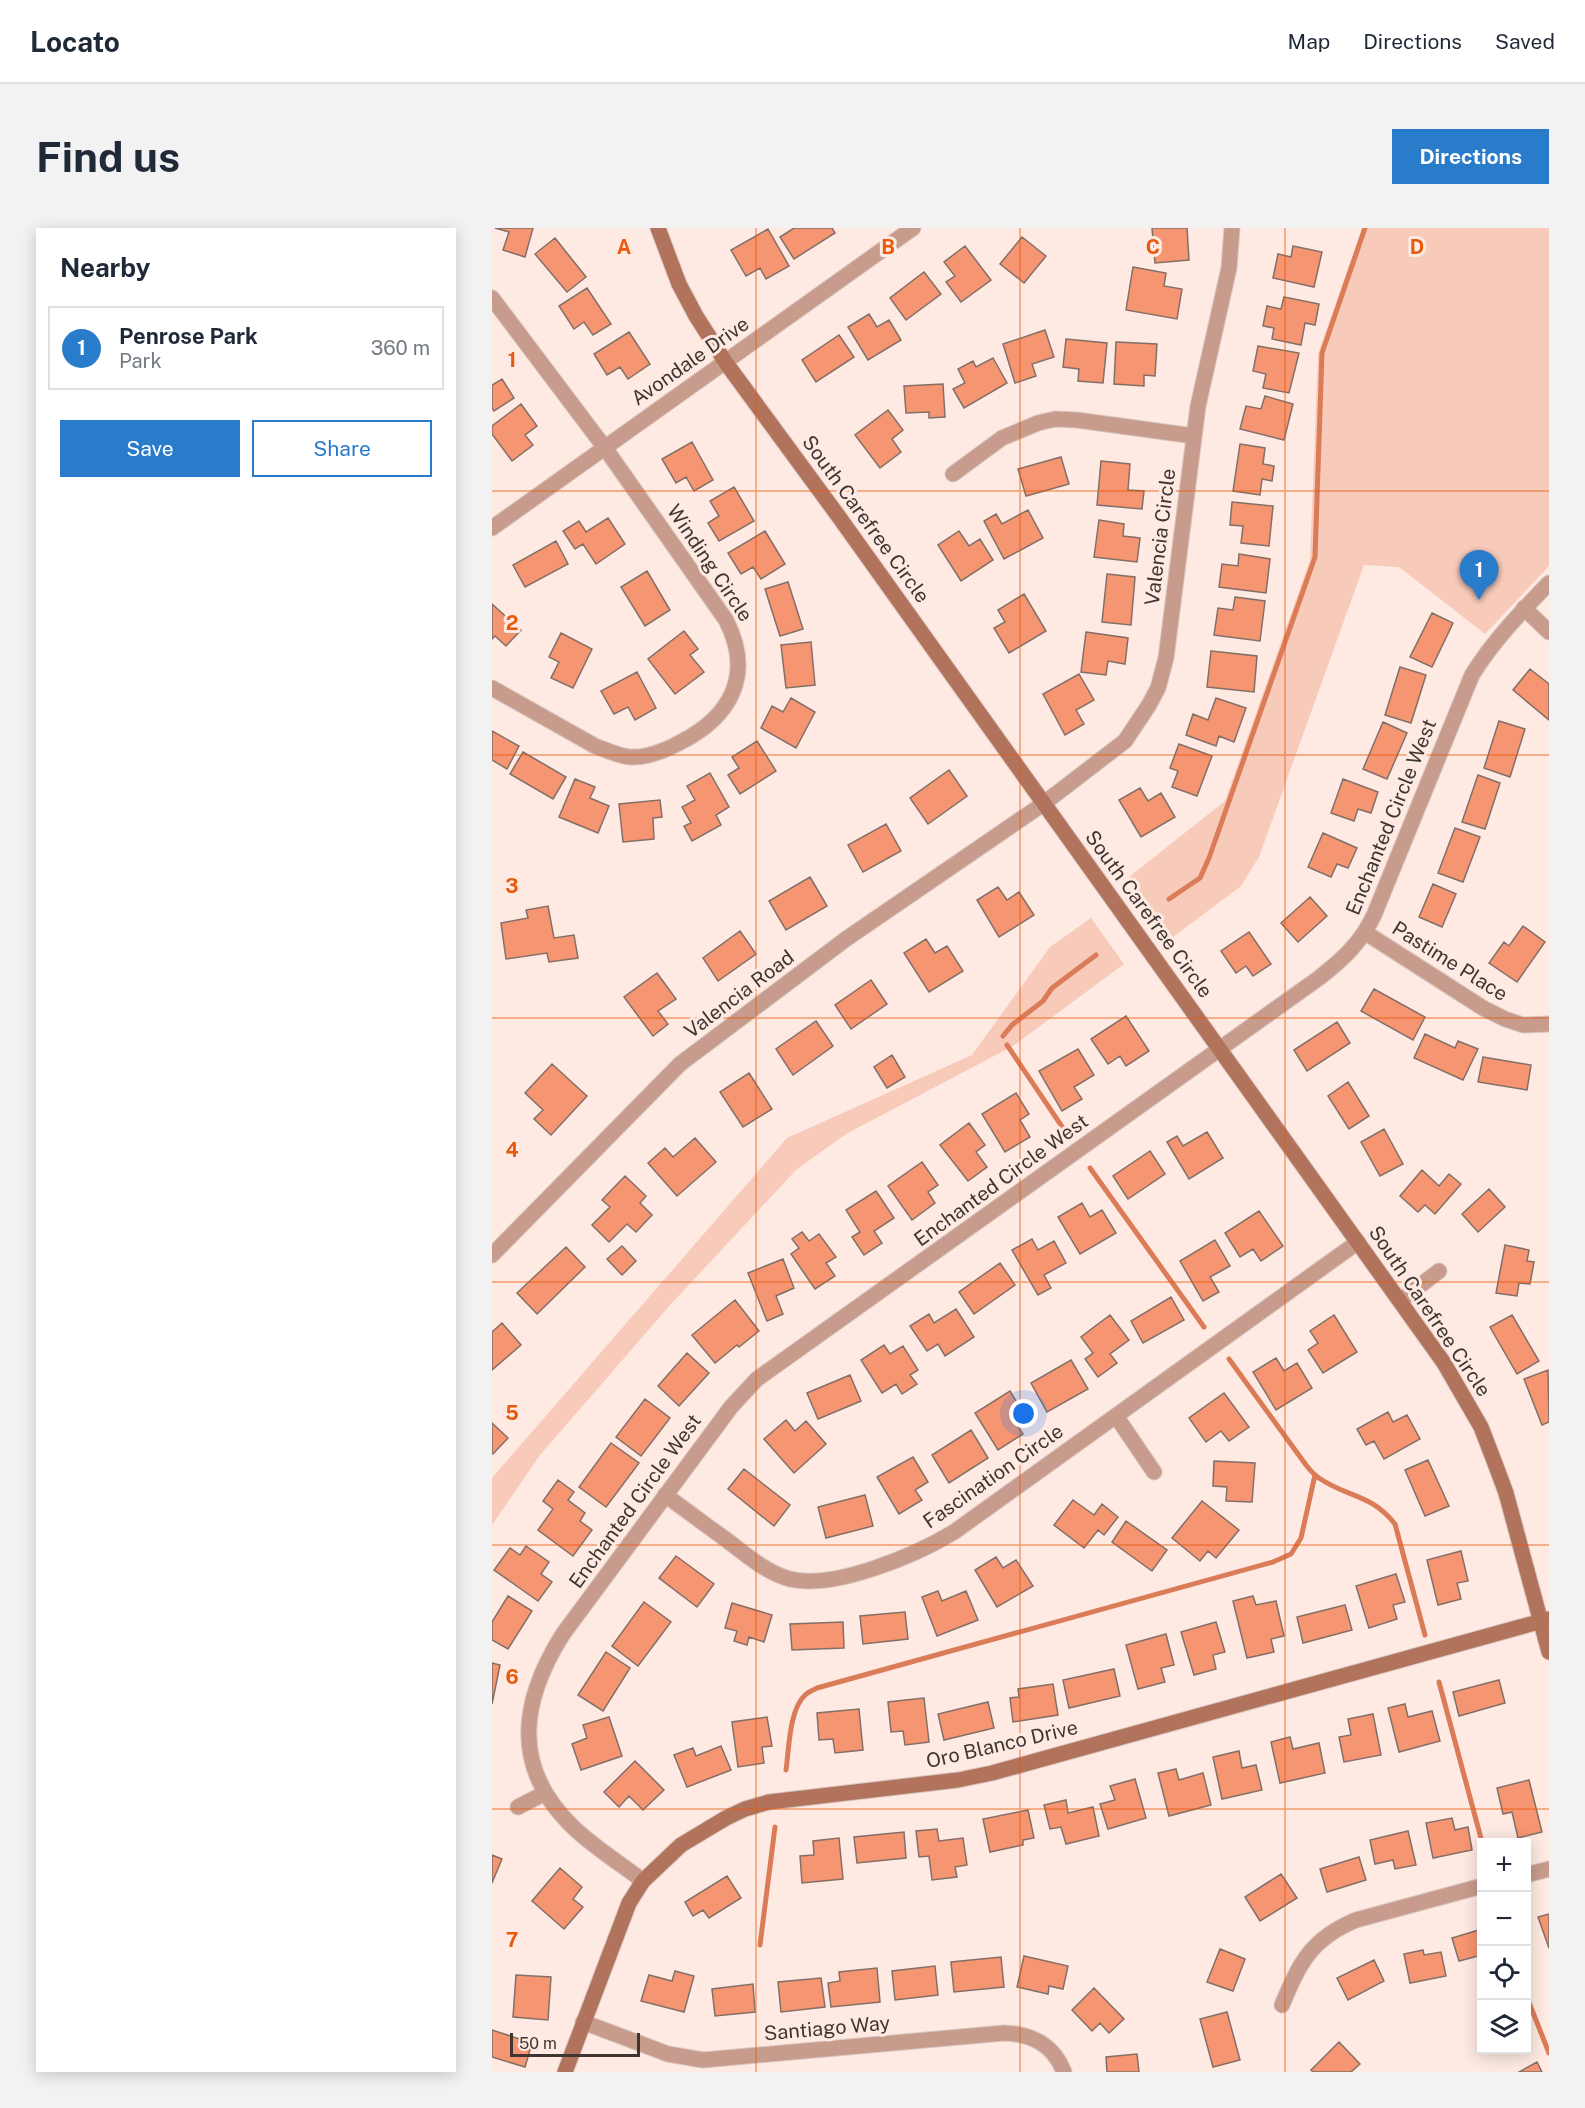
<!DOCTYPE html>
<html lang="en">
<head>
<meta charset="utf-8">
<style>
  :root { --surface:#fff; --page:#f2f2f3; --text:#1f2937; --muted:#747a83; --line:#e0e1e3; --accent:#297cca }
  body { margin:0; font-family:"Public Sans",sans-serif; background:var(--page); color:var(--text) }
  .controls { position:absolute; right:18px; bottom:18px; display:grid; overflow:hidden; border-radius:0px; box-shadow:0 3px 15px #0003 }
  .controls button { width:54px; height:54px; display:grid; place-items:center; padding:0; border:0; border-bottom:2px solid var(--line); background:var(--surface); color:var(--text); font:30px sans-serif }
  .scale { position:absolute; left:18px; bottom:15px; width:130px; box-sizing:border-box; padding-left:6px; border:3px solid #3f3632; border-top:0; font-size:16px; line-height:21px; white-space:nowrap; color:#3f3632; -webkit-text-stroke:4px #feeae3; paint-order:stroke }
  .you { position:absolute; left:532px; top:1186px; width:21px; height:21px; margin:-15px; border:4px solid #fff; border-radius:50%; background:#1a73e8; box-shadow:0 0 0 9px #1a73e833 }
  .badge { display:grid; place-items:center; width:39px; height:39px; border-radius:50%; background:var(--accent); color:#fff; font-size:20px; font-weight:700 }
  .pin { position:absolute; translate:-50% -50px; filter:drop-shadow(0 2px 3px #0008) }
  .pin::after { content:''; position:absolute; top:32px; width:21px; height:18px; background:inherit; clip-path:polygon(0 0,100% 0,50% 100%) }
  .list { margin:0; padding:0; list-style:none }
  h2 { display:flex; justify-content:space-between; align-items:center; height:78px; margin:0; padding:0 24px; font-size:26px }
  h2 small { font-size:20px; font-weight:400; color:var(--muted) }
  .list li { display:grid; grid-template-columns:39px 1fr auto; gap:18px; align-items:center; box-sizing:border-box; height:84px; margin:0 12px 12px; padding:0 12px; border:2px solid var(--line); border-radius:0px }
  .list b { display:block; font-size:22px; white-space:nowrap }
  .list p { margin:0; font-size:20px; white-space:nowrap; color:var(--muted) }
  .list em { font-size:20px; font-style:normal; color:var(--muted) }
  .actions { display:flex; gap:12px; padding:18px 24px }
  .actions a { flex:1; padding:14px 0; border:2px solid var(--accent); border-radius:0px; text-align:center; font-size:21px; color:var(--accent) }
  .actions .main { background:var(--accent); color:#fff }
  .icon { flex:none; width:33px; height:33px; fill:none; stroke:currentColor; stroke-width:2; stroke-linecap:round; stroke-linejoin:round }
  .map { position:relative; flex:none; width:1057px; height:1844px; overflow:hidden; border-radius:0px }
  header { display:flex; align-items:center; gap:36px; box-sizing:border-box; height:84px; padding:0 30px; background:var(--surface); border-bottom:2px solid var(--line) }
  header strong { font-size:28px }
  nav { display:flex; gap:33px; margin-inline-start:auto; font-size:21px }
  .intro { display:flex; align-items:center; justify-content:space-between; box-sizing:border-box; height:144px; padding:0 36px }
  h1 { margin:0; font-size:42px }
  .button { padding:15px 27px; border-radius:0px; background:var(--accent); color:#fff; font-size:21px; font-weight:700 }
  main { display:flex; gap:36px; padding:0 36px }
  aside { flex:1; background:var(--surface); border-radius:0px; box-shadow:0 3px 15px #0003 }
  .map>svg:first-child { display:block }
  .green { fill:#f7cab9 }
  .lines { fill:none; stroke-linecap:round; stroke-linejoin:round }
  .stream { stroke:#db7c59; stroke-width:5 }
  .building { fill:#f69571; stroke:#846f67; stroke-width:1.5 }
  .street-casing { stroke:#d8c6c0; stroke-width:17 }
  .secondary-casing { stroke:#d8c6c0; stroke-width:17 }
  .street { stroke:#c89c8c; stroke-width:15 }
  .secondary { stroke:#b1735c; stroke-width:15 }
  .grid { fill:none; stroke:#e8590c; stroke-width:1.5; stroke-opacity:0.55 }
  .labels { text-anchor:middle; stroke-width:6; stroke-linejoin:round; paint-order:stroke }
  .street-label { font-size:20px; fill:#3f3632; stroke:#feeae3 }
  .grid-label { font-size:20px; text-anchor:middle; font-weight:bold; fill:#e8590c; stroke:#feeae3; stroke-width:6; stroke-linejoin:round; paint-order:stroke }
</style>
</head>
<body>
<header>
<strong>Locato</strong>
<nav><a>Map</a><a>Directions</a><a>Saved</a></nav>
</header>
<div class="intro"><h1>Find us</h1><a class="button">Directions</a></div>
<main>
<aside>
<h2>Nearby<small></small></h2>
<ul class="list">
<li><span class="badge">1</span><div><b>Penrose Park</b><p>Park</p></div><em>360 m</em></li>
</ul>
<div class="actions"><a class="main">Save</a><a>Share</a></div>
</aside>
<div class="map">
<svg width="1057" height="1844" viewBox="0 0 1057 1844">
  <rect width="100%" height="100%" fill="#feeae3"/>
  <path class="green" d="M870,0H1057V338L993,406L907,339L872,337L767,629L749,658L681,709L637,649L733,573L818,332L826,126Z
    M599,690L632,736L521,818L354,906L304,942L179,1076L48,1227L0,1297V1250L295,910L480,827L558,719Z"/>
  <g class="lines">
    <path class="stream" d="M677,671L708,650L717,630L823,329L830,125L873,0
      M511,808L520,797L551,773L560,760L604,727
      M515,817L575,906
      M598,940L712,1099
      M737,1131L814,1237C818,1242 822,1247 827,1250C856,1270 878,1265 903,1296L933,1407
      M947,1454L990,1614
      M294,1542C297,1522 297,1482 313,1467C316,1464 321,1462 325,1460L781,1334L799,1326L809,1310L823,1247
      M268,1717L283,1599
      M1034,1767L1057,1825"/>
  </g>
  <path class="building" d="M3,0H41L33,29L11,22L17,4Z
    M302,0H340L343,5L302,31L288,9Z
    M660,0H695L697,32L663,35Z
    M276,1L297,38L274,51L268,40L254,48L239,22Z
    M530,9L554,28L532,55L508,36Z
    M63,10L94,49L75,64L43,26Z
    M473,18L499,52L469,74L454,54L463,48L452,34Z
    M801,18L830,24L822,59L781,50L786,26L799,29Z
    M641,39L674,45L672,58L690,61L685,91L634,82Z
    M432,44L449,66L414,92L398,70Z
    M95,60L119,96L101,107L92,94L82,101L67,78Z
    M792,69L827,76L823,97L813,95L809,117L780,111L782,100L771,98L775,78L789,81Z
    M377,86L385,99L397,92L409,112L376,132L356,99Z
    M553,102L562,129L540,136L544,148L523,155L511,116Z
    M137,104L158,136L136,151L128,139L115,147L102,126Z
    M347,107L362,129L324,154L310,132Z
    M574,111L615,115L611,155L586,153L587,141L571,139Z
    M624,114L665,116L663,148L652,147V158L622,156Z
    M766,118L807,125L797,165L771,160L774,146L761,143Z
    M501,130L515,155L472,180L461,161L473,155L466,141L481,133L484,139Z
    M10,151L22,170L2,183L0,180V157Z
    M451,156L453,189L437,190V184L414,185L412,158Z
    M773,168L801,176L792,212L748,201L754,178L769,181Z
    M29,176L45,198L33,207L41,217L20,233L0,206V198Z
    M396,182L411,202L400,211L409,224L388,240L363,207Z
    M200,214L221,252L202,263L194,249L184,255L170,231Z
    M748,216L773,220L771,236L782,238L780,253L770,251L768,267L741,263Z
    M569,229L577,256L534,268L526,241Z
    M609,233L638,236L636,262L652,263L650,281L605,277Z
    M242,259L262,293L227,313L216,295L227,288L218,273Z
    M740,274L781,278L777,318L749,315L751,298L738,297Z
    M536,282L551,310L512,331L492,293L504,286L510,296Z
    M116,290L133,316L104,336L91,316L83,321L71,303L87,293L94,304Z
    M607,292L632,296L631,308L648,310L645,334L602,329Z
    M273,303L293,336L269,351L261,339L249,346L236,325Z
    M467,303L477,318L488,311L501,332L469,353L446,317Z
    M64,313L76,336L33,359L21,337Z
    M747,326L778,331L774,365L727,359L730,336L746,338Z
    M155,343L178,382L153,398L129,359Z
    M615,346L643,349L639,397L610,394Z
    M296,354L311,401L288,408L273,361Z
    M532,366L554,403L517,425L502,400L513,394L506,382Z
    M743,369L773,373L768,413L722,407L726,380L741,382Z
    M0,376L29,402L14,418L3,408L0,411Z
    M940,385L961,395L940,439L918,429Z
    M192,403L206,421L198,427L212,444L183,466L156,431Z
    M594,404L636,410L633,436L616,433L614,447L589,444Z
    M69,405L100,421L81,460L59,450L67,434L57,429Z
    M319,414L323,457L294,460L289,417Z
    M719,423L765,428L762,464L715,459Z
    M908,439L934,447L919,495L893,487Z
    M1038,441L1057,456V492L1021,462Z
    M145,444L164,480L143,492L136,479L122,486L109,463Z
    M587,446L602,472L584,482L592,496L573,507L551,466Z
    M299,470L323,484L304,520L269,500L280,478L291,484Z
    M724,470L754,480L742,514L727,508L724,518L694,507L701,486L716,492Z
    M1007,493L1033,501L1018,549L992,540Z
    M891,494L915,505L895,551L871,541Z
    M0,503L27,518L15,541L0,532Z
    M265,513L284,543L248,566L236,547L247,540L240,529Z
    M687,516L720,528L705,568L680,559L686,543L678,540Z
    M31,524L74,549L61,571L18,546Z
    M457,542L475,568L436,596L418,570Z
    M218,545L237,579L224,587L229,597L200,613L192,598L199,595L190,579L203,572L195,558Z
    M986,547L1008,555L993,601L970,594Z
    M83,551L103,559L98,570L117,578L106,605L67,589Z
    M851,551L886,564L879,585L866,581L862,593L839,585Z
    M648,560L656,573L669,565L683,589L649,609L627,572Z
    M168,572L170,589L161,590L162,611L131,614L127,576Z
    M394,596L409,623L371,644L356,617Z
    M963,600L988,609L971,654L946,645Z
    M831,605L865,620L856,640L845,636L839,649L816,639Z
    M318,649L335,678L294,702L277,673Z
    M941,656L964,666L950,699L927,689Z
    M506,659L515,672L527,664L542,687L507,709L485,672Z
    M818,669L835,688L806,714L789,695Z
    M56,678L62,710L82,707L86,730L57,734L55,725L14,731L9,695L36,690L34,682Z
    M1031,698L1053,714L1025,754L997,735L1012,714L1017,718Z
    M248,703L264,726L226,753L211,730Z
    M757,704L779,736L761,748L754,738L744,745L729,723Z
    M434,711L443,725L455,718L471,743L437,764L412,725Z
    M165,745L184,771L166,783L176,796L161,808L132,769Z
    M379,752L395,776L359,801L343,777Z
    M882,761L933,789L921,812L869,783Z
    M634,788L657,823L634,838L628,828L616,836L599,811Z
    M324,793L341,818L301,847L284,821Z
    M845,794L858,815L815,843L802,822Z
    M933,806L963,820L966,813L986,821L971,852L922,830Z
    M586,821L602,847L582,859L590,871L570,883L547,843Z
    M400,827L413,849L395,860L382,839Z
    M991,829L1039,837L1035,862L986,854Z
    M60,836L95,868L59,907L42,891L51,882L33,865Z
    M257,845L280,881L251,899L228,864Z
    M856,854L877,888L857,901L836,868Z
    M524,865L537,886L528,892L538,909L513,924L490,886Z
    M477,895L493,917L484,924L495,939L476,953L448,917Z
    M892,901L911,936L888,948L869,914Z
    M715,904L731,930L697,951L675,914L685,908L691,918Z
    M203,910L224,934L185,968L156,935L173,920L181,929Z
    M658,923L673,946L636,971L621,948Z
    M430,934L446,957L436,964L443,975L420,992L396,958Z
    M930,942L947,958L957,946L969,956L943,986L933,977L926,984L908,968Z
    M133,948L154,968L148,975L160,987L144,1004L135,996L117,1014L100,997L118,979L110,972Z
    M997,961L1013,979L986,1004L970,986Z
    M384,963L402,990L382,1003L390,1015L372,1027L360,1009L368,1004L354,982Z
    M590,975L598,989L610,982L624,1005L588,1026L566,989Z
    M767,983L791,1018L769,1033L761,1021L748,1029L733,1005Z
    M310,1004L317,1013L327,1006L344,1029L334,1035L343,1048L323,1061L299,1026L307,1020L300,1011Z
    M540,1011L546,1022L562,1013L574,1035L552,1047L559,1060L546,1067L520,1022Z
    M723,1012L738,1038L718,1049L727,1064L711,1073L688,1033Z
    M1013,1017L1037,1022L1035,1033L1042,1034L1038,1056L1027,1055L1025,1068L1004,1065Z
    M130,1018L144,1033L130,1047L115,1031Z
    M74,1019L93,1039L45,1086L25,1065Z
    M291,1031L302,1060L284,1068L291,1086L275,1093L256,1045Z
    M508,1035L523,1057L482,1086L467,1064Z
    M679,1069L692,1092L651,1115L639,1093Z
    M243,1072L267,1103L247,1119L245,1117L223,1135L200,1107Z
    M464,1081L482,1109L453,1128L446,1116L435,1123L418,1098L437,1086L442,1095Z
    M618,1087L637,1112L618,1126L625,1135L606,1149L593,1131L601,1125L589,1109Z
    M842,1087L865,1124L831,1145L816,1122L826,1115L818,1103Z
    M1020,1087L1047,1133L1025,1146L998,1099Z
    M10,1095L29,1117L0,1142V1104Z
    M392,1117L398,1126L411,1118L426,1142L418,1147L425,1156L410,1166L404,1156L390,1165L369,1132Z
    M195,1125L217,1145L187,1178L166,1158Z
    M784,1130L792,1143L805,1135L820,1160L784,1182L761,1144Z
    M579,1132L596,1161L555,1184L539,1155Z
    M1056,1142L1057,1194L1050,1197L1032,1151Z
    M358,1147L369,1173L326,1191L315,1165Z
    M518,1163L532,1186L522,1192L531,1206L506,1222L483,1185Z
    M732,1165L757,1199L737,1213L729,1203L714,1214L697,1190Z
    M153,1171L178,1190L149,1228L124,1209Z
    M896,1184L901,1194L915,1187L928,1211L892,1231L882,1213L874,1217L865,1201Z
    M294,1192L303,1203L314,1193L334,1216L302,1245L272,1211Z
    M0,1195L16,1210L1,1226L0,1225Z
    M479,1202L496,1230L457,1255L440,1227Z
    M119,1215L147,1235L114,1279L87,1259Z
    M421,1229L436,1254L423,1262L430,1272L407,1286L385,1249Z
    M936,1232L957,1278L933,1288L913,1242Z
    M722,1233L763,1235L760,1274L734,1273L735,1259L721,1258Z
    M252,1241L298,1277L282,1298L236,1261Z
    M66,1252L82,1264L76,1272L93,1285L88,1293L100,1302L81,1328L46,1302L61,1281L51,1273Z
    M373,1267L381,1298L334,1310L326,1279Z
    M581,1272L602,1287L610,1276L626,1289L612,1307L606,1302L592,1320L562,1297Z
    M710,1273L747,1302L724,1330L716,1323L708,1333L680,1310Z
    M634,1293L675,1322L660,1343L620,1314Z
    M34,1318L57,1334L49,1346L60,1354L46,1373L2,1342L18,1320L28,1327Z
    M969,1323L976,1353L965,1355L969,1371L946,1377L935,1332Z
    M184,1328L222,1356L205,1379L167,1350Z
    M504,1329L511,1340L524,1332L541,1358L505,1379L483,1342Z
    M904,1346L913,1374L901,1377L905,1391L877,1400L864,1358Z
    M446,1363L450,1373L474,1363L486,1392L445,1408L430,1369Z
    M16,1368L40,1383L16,1421L0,1412V1394Z
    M761,1368L764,1377L784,1373L792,1408L779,1411L782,1424L755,1430L741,1373Z
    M152,1374L179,1394L146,1438L120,1418Z
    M240,1375L280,1387L272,1414L257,1409L255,1417L242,1413L245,1403L233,1400Z
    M853,1377L860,1402L811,1415L805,1389Z
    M413,1384L416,1411L371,1416L368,1388Z
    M351,1394L352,1420L300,1422L298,1396Z
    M724,1394L733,1424L721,1427L724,1441L702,1447L689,1404Z
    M674,1406L682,1437L669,1440L673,1454L646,1461L634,1417Z
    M114,1424L138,1440L111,1483L86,1467Z
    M0,1435L8,1437L0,1476Z
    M622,1441L628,1468L577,1480L571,1452Z
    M1007,1452L1013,1475L967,1488L961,1464Z
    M561,1456L566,1487L521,1494L518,1470L527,1469L526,1461Z
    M432,1470L437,1514L413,1517L411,1503L399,1504L396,1474Z
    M496,1474L502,1500L452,1512L446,1486Z
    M913,1476L916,1489L940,1483L948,1513L907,1524L896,1480Z
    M367,1481L371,1522L343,1525L341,1511L327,1512L325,1485Z
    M881,1486L889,1527L852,1534L847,1509L859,1507L856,1491Z
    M117,1489L130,1528L89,1542L80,1516L95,1510L91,1497Z
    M275,1489L280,1518L270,1519L272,1535L246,1539L240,1494Z
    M798,1509L801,1521L827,1515L833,1545L788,1555L779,1514Z
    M229,1518L239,1542L195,1559L182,1527L201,1520L204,1528Z
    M747,1523L750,1540L764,1537L770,1562L730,1571L721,1529Z
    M143,1533L172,1562L151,1582L137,1568L127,1579L112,1564Z
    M684,1541L687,1552L711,1545L719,1577L677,1588L666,1545Z
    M643,1551L654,1590L616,1601L608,1576L623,1572L618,1558Z
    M1037,1552L1050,1604L1026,1610L1020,1584L1011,1586L1005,1560Z
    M574,1572L576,1585L601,1579L607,1608L574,1616L569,1599L558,1601L552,1577Z
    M536,1582L542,1610L531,1612V1617L498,1624L491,1591Z
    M960,1590L963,1602L976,1599L980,1622L941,1630L934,1595Z
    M445,1601L447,1613L471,1610L475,1637L463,1639L465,1649L440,1652L437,1628L427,1629L424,1603Z
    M916,1603L924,1637L903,1641L901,1632L883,1636L878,1612Z
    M412,1604L414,1630L365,1635L362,1609Z
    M347,1610L351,1651L310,1655L308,1628L322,1627L321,1613Z
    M0,1627L10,1631L0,1655Z
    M867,1629L874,1652L835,1664L828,1641Z
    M68,1640L90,1659L81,1671L91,1679L72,1701L40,1673Z
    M789,1646L805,1670L768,1693L753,1669Z
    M235,1648L249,1670L217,1690L211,1682L201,1688L193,1674Z
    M1057,1686V1720L1046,1689Z
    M990,1701V1727L967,1733L960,1710Z
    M728,1721L753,1731L741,1763L715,1754Z
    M931,1722L932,1727L949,1724L954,1748L918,1755L912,1726Z
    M532,1728L576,1738L571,1761L557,1758L556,1766L525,1759Z
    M509,1729L512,1759L462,1764L459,1734Z
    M882,1732L892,1753L856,1772L845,1750Z
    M443,1738L446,1767L403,1772L400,1743Z
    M385,1740L388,1774L339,1779L336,1755L348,1753L347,1744Z
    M183,1743L202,1748L192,1784L149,1773L157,1747L180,1753Z
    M24,1747L59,1749L56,1792L21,1789Z
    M329,1750L333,1779L289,1784L286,1754Z
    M261,1756L263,1784L223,1788L220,1761Z
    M602,1760L632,1791L617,1805L608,1795L600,1803L580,1782Z
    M735,1784L748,1832L721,1839L708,1791Z
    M0,1802L40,1815L33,1839L0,1829Z
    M847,1814L868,1836L859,1844H821L819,1842Z
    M645,1826L647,1844H615L614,1829Z
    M1045,1834L1050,1844H1027Z"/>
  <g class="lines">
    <g class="street-casing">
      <path id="street" d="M0,70L113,220L234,392C262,447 239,489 187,515C172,523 155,530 138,529C126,528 115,522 103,518L0,460
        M461,246L510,210L546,195L563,191L585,192L702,208
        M0,300L421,0
        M1032,380L1057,404
        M874,705L991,780L1013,791L1031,797L1057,796
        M0,1027L188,836L354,711L551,576L633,513L657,477L666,460L674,430L706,178L737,40L740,0
        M908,1073L947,1043
        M624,1188L662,1244
        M173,1267C194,1282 215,1298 236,1313C254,1327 275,1345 298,1351C342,1362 424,1327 462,1304L866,1014
        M26,1579L53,1565
        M1034,1647L1057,1641
        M151,1653C129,1636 103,1620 82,1600C19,1540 28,1474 71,1406L239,1179L265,1151L827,750C851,731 869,715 882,687L980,447C1001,413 1029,384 1057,355
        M790,1777C808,1734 819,1711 864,1692L990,1658
        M91,1794L176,1826L211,1832L512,1805C540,1806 561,1816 572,1844"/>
    </g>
    <g class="secondary-casing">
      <path id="secondary" d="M166,0L187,56L204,88L234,135L347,289L952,1135L989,1199L1004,1238L1014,1265L1057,1424
        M73,1844L137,1675L151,1653L189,1617L234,1590L253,1581L277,1574L466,1552L500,1545L1057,1391"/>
    </g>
    <use href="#street" class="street"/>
    <use href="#secondary" class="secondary"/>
  </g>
  <path class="grid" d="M264,0V1844M528,0V1844M793,0V1844M0,263H1057M0,527H1057M0,790H1057M0,1054H1057M0,1317H1057M0,1581H1057"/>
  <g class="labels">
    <g class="street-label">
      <text transform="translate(198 133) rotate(-35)" y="7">Avondale Drive</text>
      <text transform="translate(374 291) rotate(54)" y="7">South Carefree Circle</text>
      <text transform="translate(668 309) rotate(-83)" y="7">Valencia Circle</text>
      <text transform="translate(218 335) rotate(56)" y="7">Winding Circle</text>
      <text transform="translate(899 589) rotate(-68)" y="7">Enchanted Circle West</text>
      <text transform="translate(657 686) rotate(54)" y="7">South Carefree Circle</text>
      <text transform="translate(958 733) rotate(32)" y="7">Pastime Place</text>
      <text transform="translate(247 766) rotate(-37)" y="7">Valencia Road</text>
      <text transform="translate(509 952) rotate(-36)" y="7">Enchanted Circle West</text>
      <text transform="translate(938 1083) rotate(56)" y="7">South Carefree Circle</text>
      <text transform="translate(501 1248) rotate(-35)" y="7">Fascination Circle</text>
      <text transform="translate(143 1273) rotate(-54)" y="7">Enchanted Circle West</text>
      <text transform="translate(510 1516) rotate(-13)" y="7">Oro Blanco Drive</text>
      <text transform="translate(335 1800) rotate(-5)" y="7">Santiago Way</text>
    </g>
  </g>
  <g class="grid-label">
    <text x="132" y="26">A</text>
    <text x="396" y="26">B</text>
    <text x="661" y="26">C</text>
    <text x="925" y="26">D</text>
    <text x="20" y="139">1</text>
    <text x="20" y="402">2</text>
    <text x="20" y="665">3</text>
    <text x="20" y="929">4</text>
    <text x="20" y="1192">5</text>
    <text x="20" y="1456">6</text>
    <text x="20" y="1719">7</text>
  </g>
</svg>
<div class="controls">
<button>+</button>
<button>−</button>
<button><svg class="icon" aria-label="locate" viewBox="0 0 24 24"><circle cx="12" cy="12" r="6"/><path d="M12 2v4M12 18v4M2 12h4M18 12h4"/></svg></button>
<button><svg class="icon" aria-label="layers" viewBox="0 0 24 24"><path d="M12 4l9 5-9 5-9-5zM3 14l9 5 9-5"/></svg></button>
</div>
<div class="scale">50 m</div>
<div class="you"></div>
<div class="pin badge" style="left:987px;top:372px">1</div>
</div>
</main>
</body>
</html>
